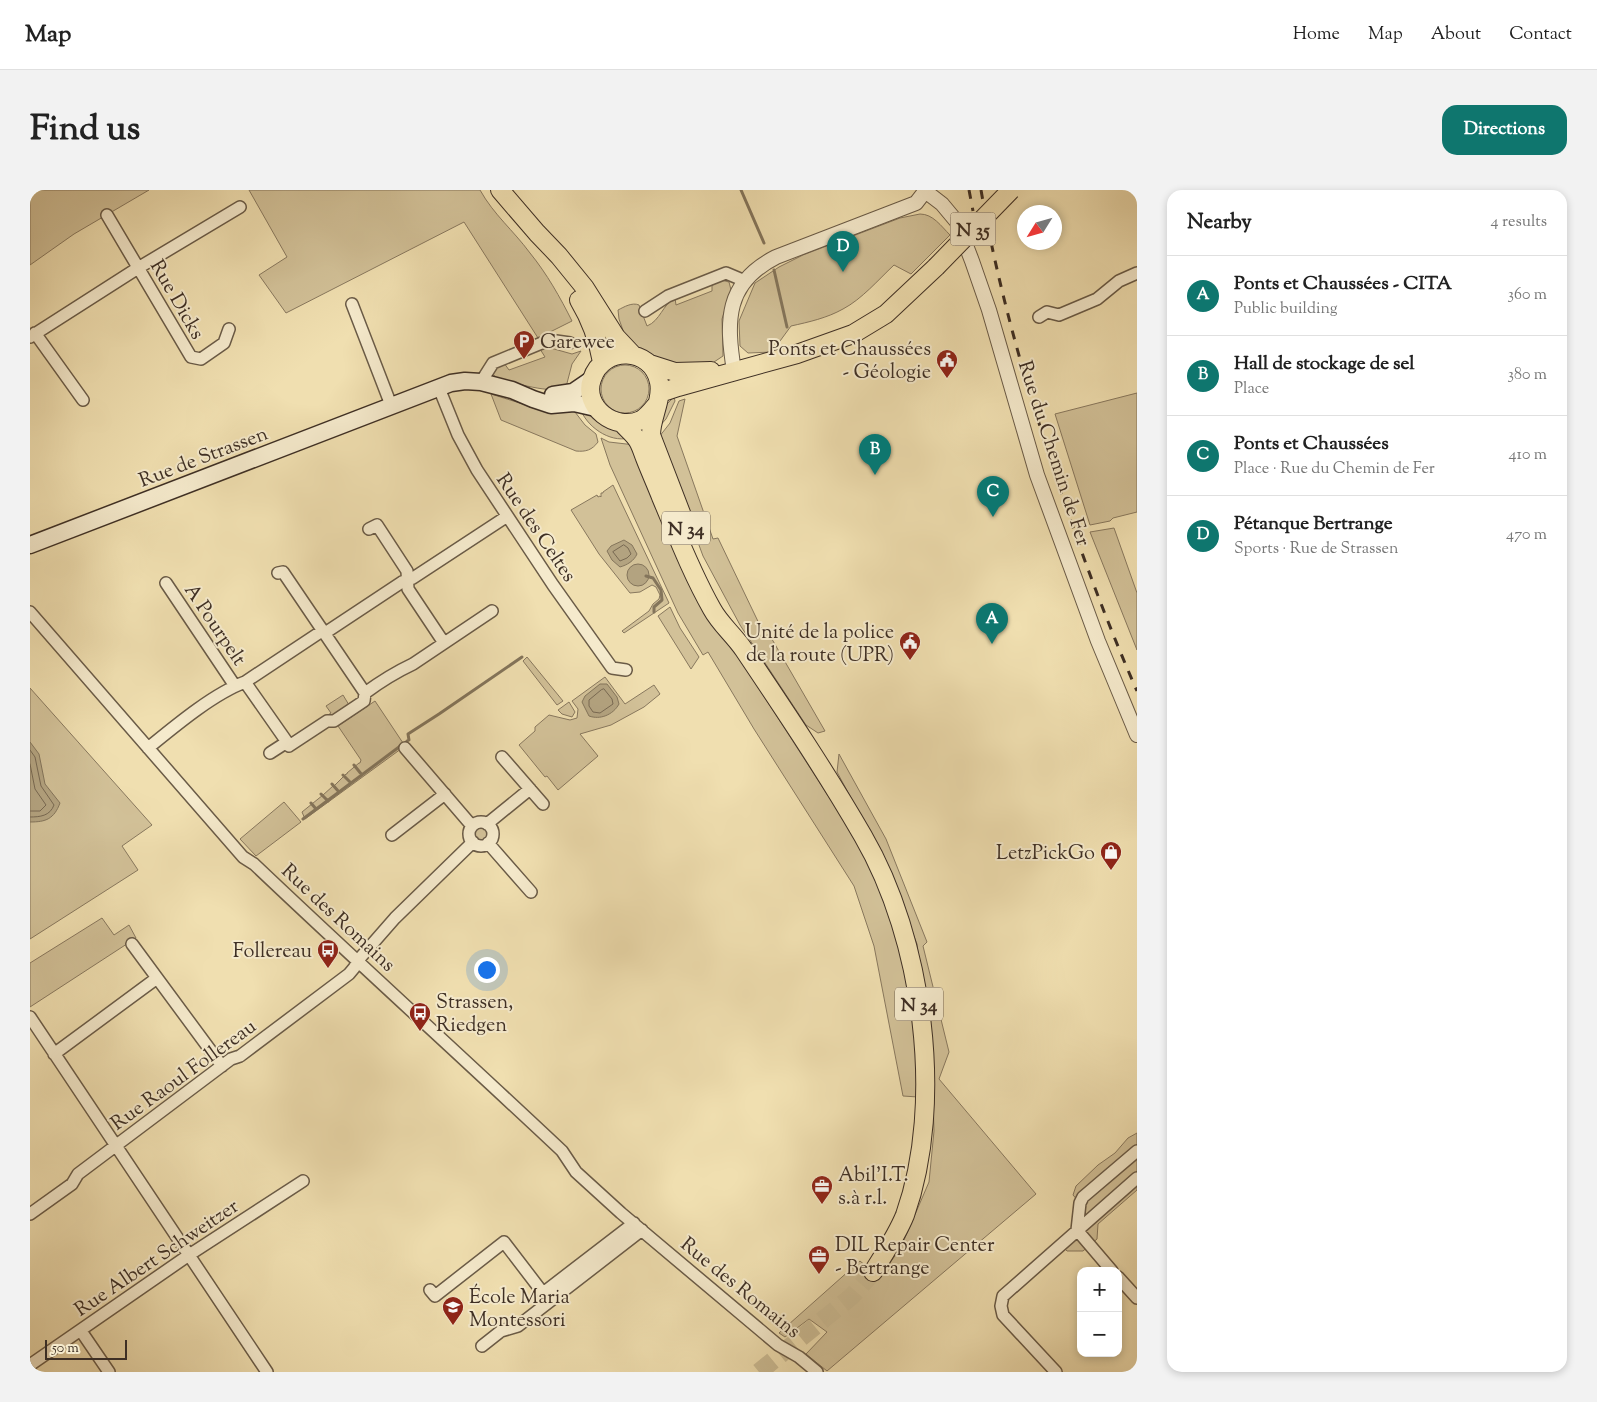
<!DOCTYPE html>
<html lang="en">
<head>
<meta charset="utf-8">
<style>
  :root { --surface:#fff; --page:#f2f2f2; --text:#222; --muted:#767676; --line:#e0e0e0; --accent:#0f766e }
  body { margin:0; font-family:"Sorts Mill Goudy",serif; background:var(--page); color:var(--text) }
  .controls { position:absolute; right:15px; bottom:15px; display:grid; overflow:hidden; border-radius:10px; box-shadow:0 2px 8px #0003 }
  .controls button { width:45px; height:45px; display:grid; place-items:center; padding:0; border:0; border-bottom:1px solid var(--line); background:var(--surface); color:var(--text); font:25px sans-serif }
  .compass { position:absolute; left:987px; top:15px; width:45px; height:45px; border-radius:50%; background:var(--surface); box-shadow:0 2px 8px #0003; rotate:233deg }
  .scale { position:absolute; left:15px; bottom:12px; width:82px; box-sizing:border-box; padding-left:5px; border:2px solid #3e2f24; border-top:0; font-size:14px; line-height:18px; white-space:nowrap; color:#3e2f24; -webkit-text-stroke:4px #f5eacc; paint-order:stroke }
  .you { position:absolute; left:456px; top:779px; width:18px; height:18px; margin:-12px; border:4px solid #fff; border-radius:50%; background:#1a73e8; box-shadow:0 0 0 8px #1a73e833 }
  .badge { display:grid; place-items:center; width:32px; height:32px; border-radius:50%; background:var(--accent); color:#fff; font-size:16px; font-weight:700 }
  .pin { position:absolute; translate:-50% -41px; filter:drop-shadow(0 1px 2px #0008) }
  .pin::after { content:''; position:absolute; top:26px; width:18px; height:15px; background:inherit; clip-path:polygon(0 0,100% 0,50% 100%) }
  .list { margin:0; padding:0; list-style:none }
  h2 { display:flex; justify-content:space-between; align-items:center; height:65px; margin:0; padding:0 20px; font-size:21px }
  h2 small { font-size:16px; font-weight:400; color:var(--muted) }
  .list li { display:grid; grid-template-columns:32px 1fr auto; gap:15px; align-items:center; box-sizing:border-box; height:80px; padding:0 20px; border-top:1px solid var(--line) }
  .list b { display:block; font-size:19px; white-space:nowrap }
  .list p { margin:0; font-size:16px; white-space:nowrap; color:var(--muted) }
  .list em { font-size:16px; font-style:normal; color:var(--muted) }
  .map { position:relative; flex:none; width:1107px; height:1182px; overflow:hidden; border-radius:15px }
  header { display:flex; align-items:center; gap:30px; box-sizing:border-box; height:70px; padding:0 25px; background:var(--surface); border-bottom:1px solid var(--line) }
  header strong { font-size:24px }
  nav { display:flex; gap:28px; margin-inline-start:auto; font-size:18px }
  .intro { display:flex; align-items:center; justify-content:space-between; box-sizing:border-box; height:120px; padding:0 30px }
  h1 { margin:0; font-size:35px }
  .button { padding:12px 22px; border-radius:15px; background:var(--accent); color:#fff; font-size:18px; font-weight:700 }
  main { display:flex; gap:30px; padding:0 30px }
  aside { flex:1; background:var(--surface); border-radius:15px; box-shadow:0 2px 8px #0003 }
  .map>svg:first-child { display:block }
  .green { fill:#d2c198; stroke:#88785e }
  .water { fill:#b3a380; stroke:#84755b }
  .lines { fill:none; stroke-linecap:round; stroke-linejoin:round }
  .shore { stroke:#786952; stroke-width:1 }
  .stream { stroke:#84755b; stroke-width:3 }
  .primary-tunnel { stroke:#ccbc94; stroke-width:18; stroke-dasharray:18 9; stroke-linecap:butt }
  .minor-casing { stroke:#6a5b47; stroke-width:14 }
  .tertiary-casing { stroke:#6a5b47; stroke-width:16 }
  .secondary-casing { stroke:#3e2f24; stroke-width:19 }
  .primary-casing { stroke:#3e2f24; stroke-width:20 }
  .minor { stroke:#f5eacc; stroke-width:11 }
  .tertiary { stroke:#f5eacc; stroke-width:14 }
  .secondary { stroke:#f5eacc; stroke-width:16 }
  .primary { stroke:#f0dfb0; stroke-width:18 }
  .rail { stroke:#3e2f24; stroke-width:3; stroke-dasharray:9 9; stroke-linecap:butt }
  .primary-bridge-casing { stroke:#3e2f24; stroke-width:20; stroke-linecap:butt }
  .primary-bridge { stroke:#f0dfb0; stroke-width:18 }
  .labels { text-anchor:middle; stroke-width:4; stroke-linejoin:round; paint-order:stroke }
  .shield { fill:#f5eacc; stroke:#756756; stroke-width:1 }
  .shield-label { font-size:19px; font-weight:bold; fill:#3e2f24 }
  .street-label { font-size:20px; fill:#3e2f24; stroke:#f5eacc }
  .poi-label { font-size:20px; fill:#3e2f24; stroke:#f5eacc; text-anchor:start }
</style>
</head>
<body>
<header>
<strong>Map</strong>
<nav><a>Home</a><a>Map</a><a>About</a><a>Contact</a></nav>
</header>
<div class="intro"><h1>Find us</h1><a class="button">Directions</a></div>
<main>
<div class="map">
<svg width="1107" height="1182" viewBox="0 0 1107 1182">
  <rect width="100%" height="100%" fill="#f0dfb0"/>
  <filter id="stains"><feTurbulence type="fractalNoise" baseFrequency=".004" numOctaves="4"/><feColorMatrix values="0 0 0 0 .2 0 0 0 0 .09 0 0 0 0 .02 0 0 0 .5 -.17"/></filter>
  <radialGradient id="worn" r=".72"><stop offset=".6" stop-color="#630" stop-opacity="0"/><stop offset="1" stop-color="#630" stop-opacity=".3"/></radialGradient>
  <path class="green" d="M0,0H119L44,44L0,75Z
    M219,0H450C464,25 483,40 500,63C517,84 530,107 542,131L508,148L434,32L256,123L229,85L257,67Z
    M890,24C903,24 911,36 920,45L881,84L864,75C848,90 832,109 813,119C797,128 779,132 761,136L742,162L718,163L710,156L709,131L725,93L749,77L773,65L870,28Z
    M691,90L699,92L701,100L692,129L693,166L681,174L644,179L605,159L595,146L589,129L588,120C594,117 602,112 609,115L617,136C630,131 633,114 645,108L646,115L682,101V93Z
    M517,157L542,164L551,161L542,174L536,197C521,205 484,192 467,189L463,184L465,177L474,173L479,180L515,167L510,159Z
    M571 199a24 24 0 1 1 48 0a24 24 0 1 1-48 0Z
    M1107,203V322L1083,328L1080,331L1060,335L1025,224Z
    M461,204L515,221L531,222L541,221L545,222L555,235L566,244L568,252C562,260 556,262 546,261L471,230Z
    M644,207L645,211L636,229L628,238L631,220Z
    M655,209L647,246L683,349L688,348L735,446L739,444L795,541L788,543L776,535L710,435L673,366L629,247L640,233L649,211Z
    M550,218L599,248C579,253 556,236 550,218Z
    M571,248L579,252L605,255L686,432L815,632L838,670L866,742L885,828L888,907L873,906L844,756L824,696L724,539L678,462L673,465L648,423L580,275Z
    M583,295L639,413L594,443L592,441L619,421L623,414L629,409L630,405L626,397L622,395L610,402L600,403L569,364L541,320L567,305L568,307L570,306L571,307V303H573V302Z
    M1084,338L1107,403V460L1060,342Z
    M640,417L650,438L669,467L661,479L628,426Z
    M497,467L533,511L527,515L493,471Z
    M575,487L595,514L624,495L630,504L614,517L581,535L550,544L568,566L528,600L517,586L515,587L489,555L505,541V537L519,525L540,530L547,528L548,519L542,511Z
    M0,498L122,635L92,656L108,680L0,749Z
    M313,505L319,515L300,528L298,525L301,523L296,516Z
    M345,511L375,556L275,629L272,622L293,605L303,596H304L316,584H317V583L329,573H330L331,570L308,536Z
    M539,512L545,522L542,527L532,524L528,520Z
    M809,564L856,649L897,752L893,756L919,862L909,889L1006,1004L797,1181L776,1164L797,1142L779,1129L755,1147L749,1143L830,1071L843,1082L853,1083L871,1057L899,992L904,941L902,878L887,754L854,669L807,582Z
    M254,612L271,632L226,666L210,649Z
    M445 643a7 7 0 1 1 14 0a7 7 0 1 1-14 0Z
    M72,728L84,745L99,735L106,748L0,817V773Z
    M1107,943V1000L1068,1034L1067,1049L1053,1061H1037L1031,1055L1047,1040L1050,1013L1043,1005L1046,996L1068,975L1085,963L1098,948Z"/>
  <path class="water" d="M594,350L602,355L607,364C604,371 597,375 590,377L582,370L577,361L581,356Z
    M597 385a11 11 0 1 1 22 0a11 11 0 1 1-22 0Z
    M570,494H577L587,507L589,514C583,525 570,530 559,526L552,512L555,506Z
    M0,552L9,564L15,594L30,613C24,629 16,632 0,632Z"/>
  <g class="lines">
    <path class="shore" d="M594,355L598,358L601,364L597,368L590,371L583,362Z
      M574,499L582,509L583,514L570,523L563,522L559,516V510L571,500Z
      M0,560L5,567L11,596L24,615C20,626 10,627 0,627
      M0,574L5,599L16,615L10,621H0"/>
    <path class="stream" d="M711,0L734,53
      M744,80L757,137
      M616,386L623,388L631,400L632,410L624,417V422
      M377,551L379,550L378,544L409,524L492,467
      M324,575L332,585
      M313,585L321,593
      M302,594L309,602
      M291,604L298,611
      M281,613L286,619
      M273,629L373,554"/>
    <path class="primary-tunnel" d="M729,1182L822,1106L843,1082"/>
    <g class="minor-casing">
      <path id="minor" d="M77,25L161,167L171,169L194,153L199,139
        M322,114L361,215
        M615,121L638,106L696,83L715,91
        M1009,127L1017,122L1029,125L1067,109L1089,91L1107,83
        M5,143L53,210
        M0,147L108,78L210,17
        M451,192L463,173L519,150L540,153
        M409,198L428,245L447,280L523,395L582,478L596,480
        M339,339L347,335L377,381L378,399L414,453
        M248,383L253,382L335,503
        M136,393L205,496
        M0,422L213,667L224,674C326,771 430,865 532,961L546,982L591,1023L748,1155L769,1167L787,1182
        M215,492L257,552
        M118,558C145,536 183,504 215,492L289,443L298,441L372,392L383,388L476,327
        M375,558L442,636
        M240,563L257,552L259,556L297,531H304L334,511L335,503C350,492 366,482 383,474L462,421
        M472,567L513,614
        M439 644a12 12 0 1 1 24 0a12 12 0 1 1-24 0Z
        M457,634L500,599
        M362,645L415,604
        M458,653L501,702
        M102,754L192,876
        M0,827L237,1182
        M24,864L127,788
        M0,1024L42,994L48,984L201,869L210,866L319,784L324,778L330,768L365,728L443,652
        M1047,1040L1050,1013L1053,1007L1107,961
        M1047,1040L1082,1081
        M1088,1087L1107,1108
        M400,1100L405,1106L474,1052L513,1103L604,1033
        M51,1141L79,1182
        M452,1156L471,1141L488,1136L612,1040
        M0,1175L159,1065L273,991
        M1026,1182L973,1125L971,1116L973,1106L1107,988"/>
    </g>
    <g class="tertiary-casing">
      <path id="tertiary" d="M895,1L912,14L927,32L942,71L959,120L1007,285L1068,451L1107,545
        M704,181C696,131 695,93 746,67L886,13L896,0"/>
    </g>
    <g class="secondary-casing">
      <path id="secondary" d="M523,205L543,202L562,189
        M0,355L421,193L435,191L451,192L482,200L503,209L521,215L544,213L566,218"/>
    </g>
    <g class="primary-casing">
      <path id="primary" d="M470,0L507,43L529,66L555,98L586,147L602,164
        M549,110C561,130 568,149 572,172
        M620,174L645,182L681,181
        M630,203L648,197L767,164L823,144L856,124L906,77
        M627,214C622,220 618,226 611,230C585,242 552,217 562,189C573,155 622,157 629,192C633,209 621,227 621,245L656,336
        M592,233C597,239 604,244 608,251C611,256 613,263 615,268C620,281 626,294 631,307C647,345 662,384 682,419C690,434 704,445 714,460C755,521 796,582 833,646C893,749 915,912 875,1025C867,1045 854,1064 843,1082"/>
    </g>
    <use href="#minor" class="minor"/>
    <use href="#tertiary" class="tertiary"/>
    <use href="#secondary" class="secondary"/>
    <use href="#primary" class="primary"/>
    <path class="rail" d="M939,0L943,21
      M951,0C964,75 983,148 1005,220C1034,316 1067,410 1107,501"/>
    <g class="primary-bridge-casing">
      <path id="primary-bridge" d="M906,77L981,0"/>
    </g>
    <use href="#primary-bridge" class="primary-bridge"/>
  </g>
  <defs>
    <g id="parking-pin" transform="scale(1.125)"><path d="M0 17L-7.5 6A9.5 9.5 0 1 1 7.5 6Z" fill="#8f2418" stroke="#f5eacc"/><path d="M-3.5-5.5H1a3.5 3.5 0 0 1 0 7H-1V5.5H-3.5ZM-1-3.4V-.6H.8a1.4 1.4 0 0 0 0-2.8Z" fill="#fff"/></g>
    <g id="civic-pin" transform="scale(1.125)"><path d="M0 17L-7.5 6A9.5 9.5 0 1 1 7.5 6Z" fill="#8f2418" stroke="#f5eacc"/><path d="M-.6-6.5H3V-4.5H.6V-3L4-1V1h2V6H-6V1h2V-1L-.6-3ZM-1.2 2.5V6h2.4V2.5Z" fill="#fff"/></g>
    <g id="shop-pin" transform="scale(1.125)"><path d="M0 17L-7.5 6A9.5 9.5 0 1 1 7.5 6Z" fill="#8f2418" stroke="#f5eacc"/><path d="M-5-2.5h2.3a2.7 3.5 0 0 1 5.4 0H5L5.5 6h-11ZM-1.5-2.5h3a1.5 2.3 0 0 0-3 0Z" fill="#fff"/></g>
    <g id="bus-pin" transform="scale(1.125)"><path d="M0 17L-7.5 6A9.5 9.5 0 1 1 7.5 6Z" fill="#8f2418" stroke="#f5eacc"/><path d="M-5-6H5V4H4V6H2V4H-2V6H-4V4H-5ZM-3.5-4V0h7V-4ZM-3.5 1.2v1.5H-2V1.2ZM2 1.2v1.5H3.5V1.2Z" fill="#fff"/></g>
    <g id="office-pin" transform="scale(1.125)"><path d="M0 17L-7.5 6A9.5 9.5 0 1 1 7.5 6Z" fill="#8f2418" stroke="#f5eacc"/><path d="M-6-3h4V-5.5h4V-3h4V5H-6ZM-1-4.5V-3h2v-1.5ZM-6 0V1H6V0Z" fill="#fff"/></g>
    <g id="school-pin" transform="scale(1.125)"><path d="M0 17L-7.5 6A9.5 9.5 0 1 1 7.5 6Z" fill="#8f2418" stroke="#f5eacc"/><path d="M0-5L7-2L0 1L-7-2ZM-4 1L0 2.5L4 1V4Q0 6-4 4Z" fill="#fff"/></g>
  </defs>
  <g fill-rule="evenodd">
    <use href="#parking-pin" x="494" y="151"/>
    <use href="#civic-pin" x="917" y="170"/>
    <use href="#civic-pin" x="880" y="452"/>
    <use href="#shop-pin" x="1081" y="662"/>
    <use href="#bus-pin" x="298" y="760"/>
    <use href="#bus-pin" x="390" y="823"/>
    <use href="#office-pin" x="792" y="996"/>
    <use href="#office-pin" x="789" y="1066"/>
    <use href="#school-pin" x="423" y="1117"/>
  </g>
  <g class="labels">
    <g class="shield">
      <rect x="920.5" y="22.5" width="45" height="33" rx="4"/>
      <rect x="632" y="321.5" width="48" height="33" rx="4"/>
      <rect x="865" y="797.5" width="48" height="33" rx="4"/>
    </g>
    <g class="shield-label">
      <text x="943" y="46">N 35</text>
      <text x="656" y="345">N 34</text>
      <text x="889" y="821">N 34</text>
    </g>
    <g class="street-label">
      <text transform="translate(148 109) rotate(60)" y="7">Rue Dicks</text>
      <text transform="translate(1025 263) rotate(72)" y="7">Rue du Chemin de Fer</text>
      <text transform="translate(173 266) rotate(-21)" y="7">Rue de Strassen</text>
      <text transform="translate(507 337) rotate(56)" y="7">Rue des Celtes</text>
      <text transform="translate(186 434) rotate(56)" y="7">A Pourpelt</text>
      <text transform="translate(309 727) rotate(43)" y="7">Rue des Romains</text>
      <text transform="translate(153 884) rotate(-36)" y="7">Rue Raoul Follereau</text>
      <text transform="translate(126 1067) rotate(-34)" y="7">Rue Albert Schweitzer</text>
      <text transform="translate(711 1097) rotate(39)" y="7">Rue des Romains</text>
    </g>
    <g class="poi-label">
      <text x="510" y="158">Garewee</text>
      <text x="901" y="165" text-anchor="end">Ponts et Chaussées<tspan x="901" dy="23">- Géologie</tspan></text>
      <text x="864" y="448" text-anchor="end">Unité de la police<tspan x="864" dy="23">de la route (UPR)</tspan></text>
      <text x="1065" y="669" text-anchor="end">LetzPickGo</text>
      <text x="282" y="767" text-anchor="end">Follereau</text>
      <text x="406" y="818">Strassen,<tspan x="406" dy="23">Riedgen</tspan></text>
      <text x="808" y="991">Abil'I.T.<tspan x="808" dy="23">s.à r.l.</tspan></text>
      <text x="805" y="1061">DIL Repair Center<tspan x="805" dy="23">- Bertrange</tspan></text>
      <text x="439" y="1113">École Maria<tspan x="439" dy="23">Montessori</tspan></text>
    </g>
  </g>
  <rect width="100%" height="100%" filter="url(#stains)"/>
  <rect width="100%" height="100%" fill="url(#worn)"/>
</svg>
<div class="controls">
<button>+</button>
<button>−</button>
</div>
<svg class="compass" viewBox="-18 -18 36 36"><path d="M0-13l5 13h-10z" fill="#e53935"/><path d="M0 13l5-13h-10z" fill="#767676"/></svg>
<div class="scale">50 m</div>
<div class="you"></div>
<div class="pin badge" style="left:962px;top:454px">A</div>
<div class="pin badge" style="left:845px;top:285px">B</div>
<div class="pin badge" style="left:963px;top:327px">C</div>
<div class="pin badge" style="left:813px;top:82px">D</div>
</div>
<aside>
<h2>Nearby<small>4 results</small></h2>
<ul class="list">
<li><span class="badge">A</span><div><b>Ponts et Chaussées - CITA</b><p>Public building</p></div><em>360 m</em></li>
<li><span class="badge">B</span><div><b>Hall de stockage de sel</b><p>Place</p></div><em>380 m</em></li>
<li><span class="badge">C</span><div><b>Ponts et Chaussées</b><p>Place · Rue du Chemin de Fer</p></div><em>410 m</em></li>
<li><span class="badge">D</span><div><b>Pétanque Bertrange</b><p>Sports · Rue de Strassen</p></div><em>470 m</em></li>
</ul>
</aside>
</main>
</body>
</html>
